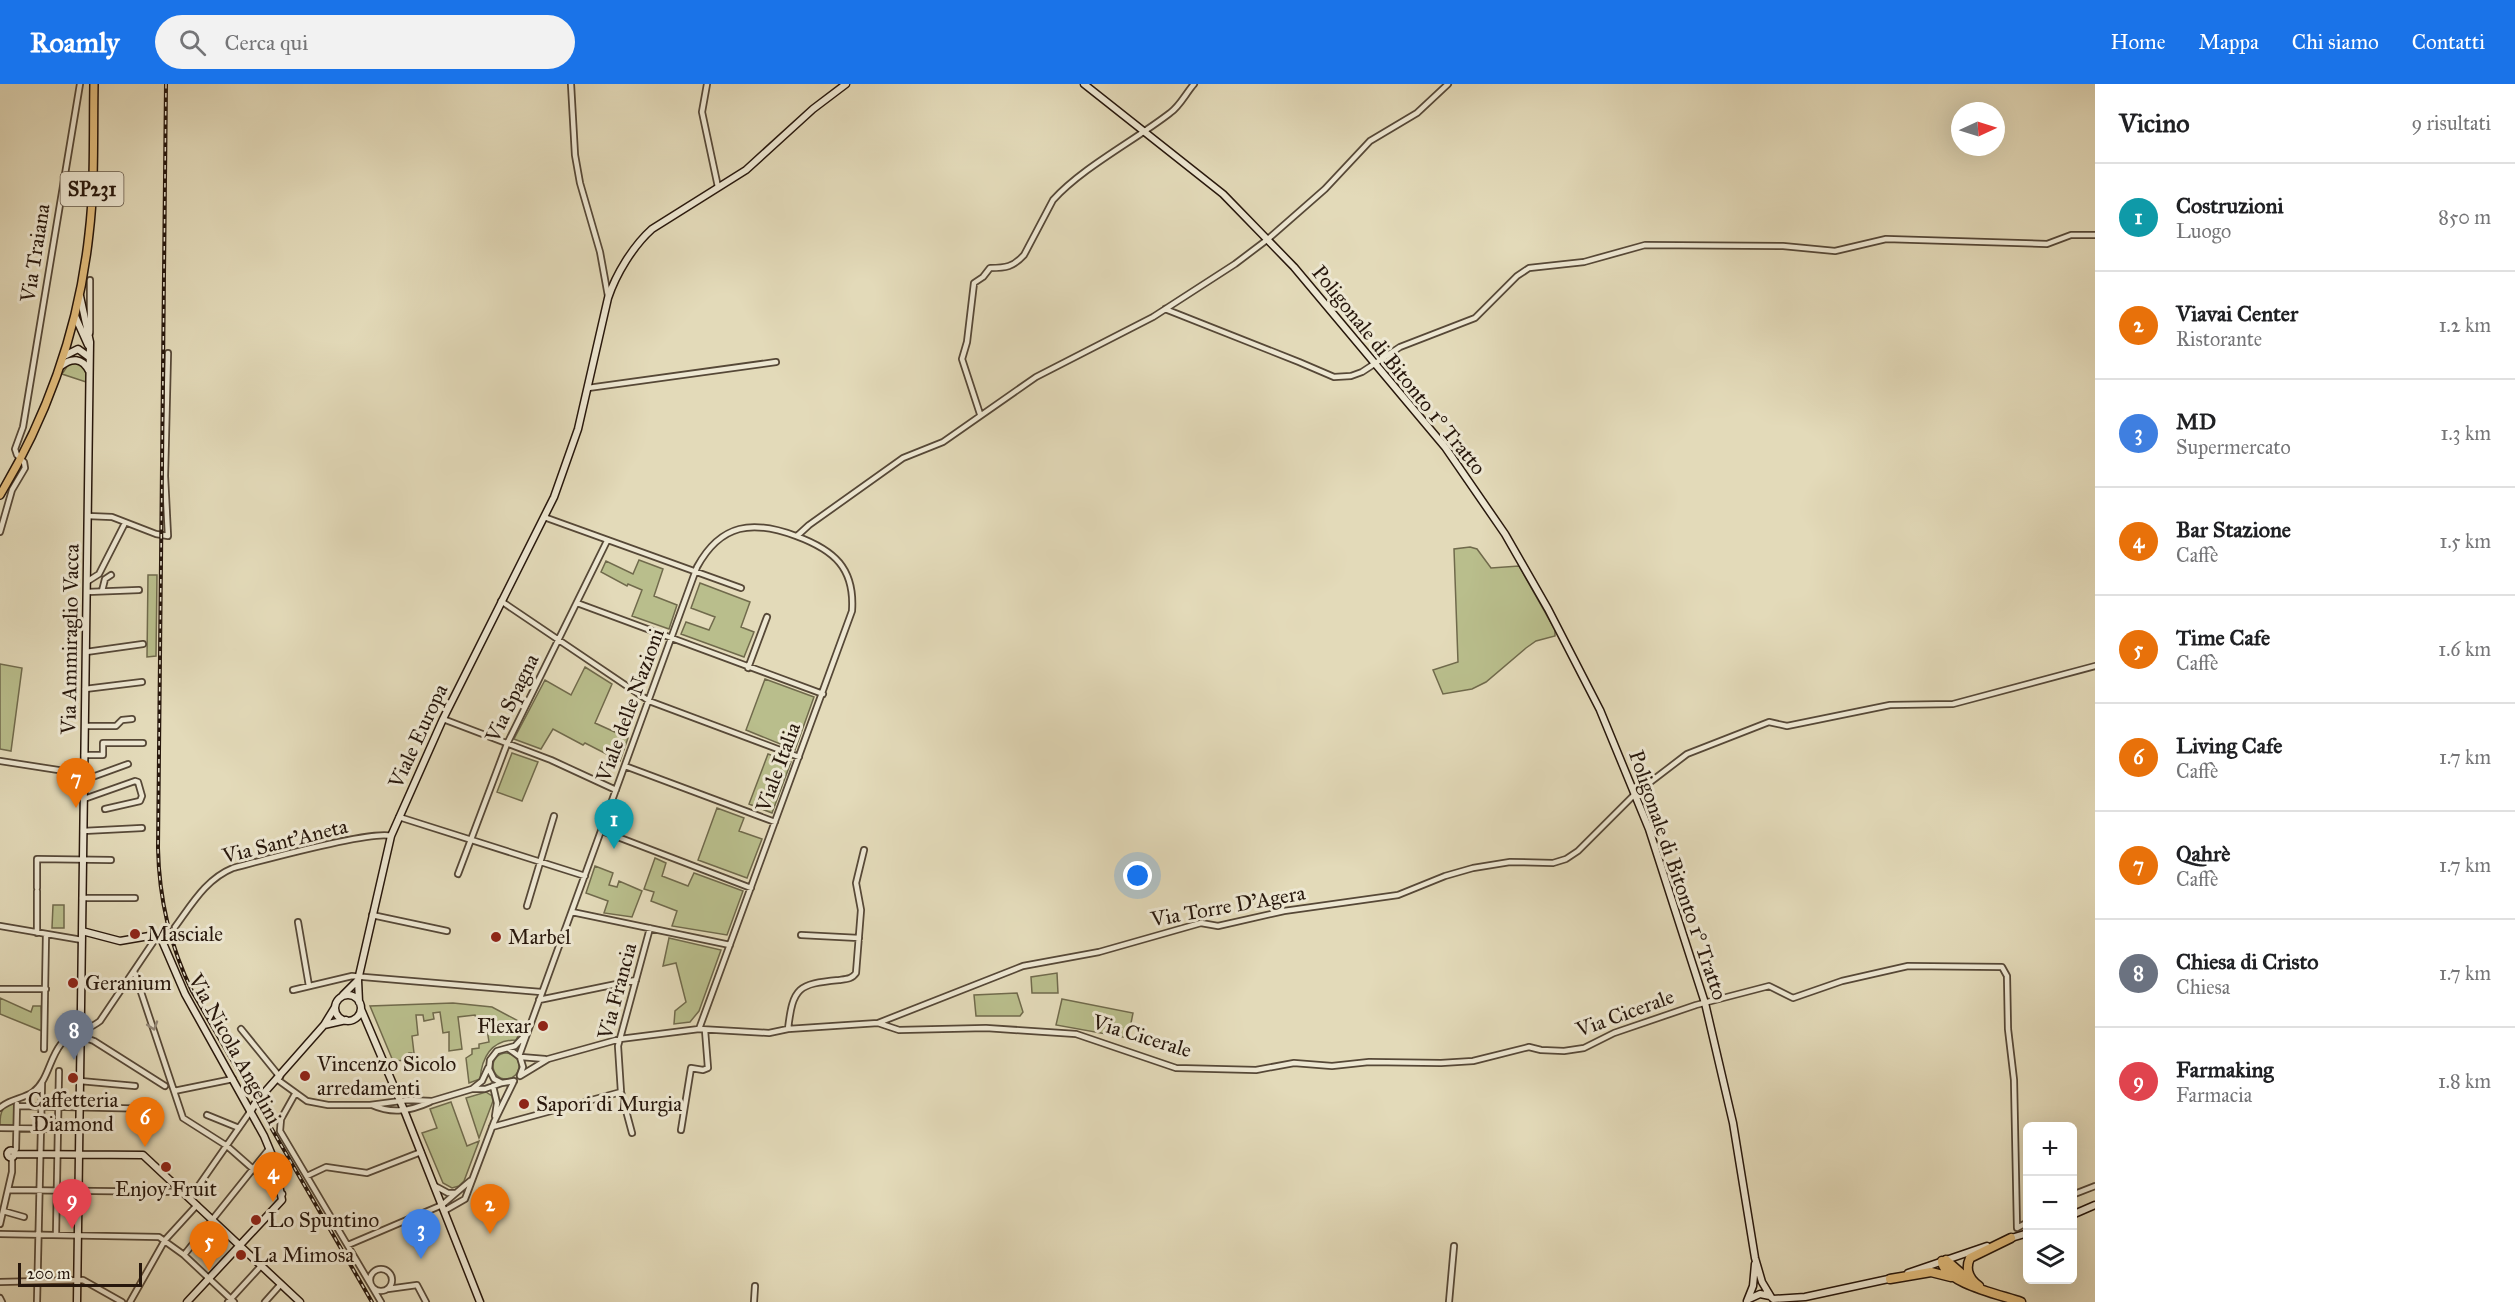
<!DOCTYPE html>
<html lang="it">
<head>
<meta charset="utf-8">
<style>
  :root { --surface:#fff; --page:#f2f2f2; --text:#202124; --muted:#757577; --line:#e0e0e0; --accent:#1a73e8 }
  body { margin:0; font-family:"IM FELL Great Primer",serif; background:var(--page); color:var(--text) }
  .controls { position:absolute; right:18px; bottom:18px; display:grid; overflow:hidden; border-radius:9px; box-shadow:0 6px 24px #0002 }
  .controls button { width:54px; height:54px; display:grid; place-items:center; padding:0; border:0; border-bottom:2px solid var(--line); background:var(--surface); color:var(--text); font:30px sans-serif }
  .compass { position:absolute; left:1951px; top:18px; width:54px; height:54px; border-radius:50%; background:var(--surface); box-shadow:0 6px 24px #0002; rotate:86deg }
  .scale { position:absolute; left:18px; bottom:15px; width:124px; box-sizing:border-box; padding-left:6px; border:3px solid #27170c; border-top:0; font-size:16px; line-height:21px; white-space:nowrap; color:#27170c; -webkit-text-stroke:4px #ede7d2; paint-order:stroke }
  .you { position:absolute; left:1138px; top:792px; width:21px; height:21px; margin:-15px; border:4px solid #fff; border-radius:50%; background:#1a73e8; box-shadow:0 0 0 9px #1a73e833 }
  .badge { display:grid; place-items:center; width:39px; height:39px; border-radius:50%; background:var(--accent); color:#fff; font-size:20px; font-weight:700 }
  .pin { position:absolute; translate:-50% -50px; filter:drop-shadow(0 2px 3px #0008) }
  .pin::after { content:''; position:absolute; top:32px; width:21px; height:18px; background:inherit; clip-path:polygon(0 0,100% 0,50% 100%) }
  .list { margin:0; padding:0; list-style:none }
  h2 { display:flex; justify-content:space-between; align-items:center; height:78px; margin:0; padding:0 24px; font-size:26px }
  h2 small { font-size:20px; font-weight:400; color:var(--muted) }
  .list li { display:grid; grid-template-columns:39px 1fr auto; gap:18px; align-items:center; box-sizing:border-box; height:108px; padding:0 24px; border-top:2px solid var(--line) }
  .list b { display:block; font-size:22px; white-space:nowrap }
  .list p { margin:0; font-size:20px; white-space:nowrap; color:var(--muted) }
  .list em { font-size:20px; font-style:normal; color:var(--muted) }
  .icon { flex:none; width:33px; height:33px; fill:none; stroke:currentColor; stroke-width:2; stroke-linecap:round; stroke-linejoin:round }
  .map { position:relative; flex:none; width:2095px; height:1218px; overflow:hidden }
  header { display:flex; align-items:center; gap:36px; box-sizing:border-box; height:84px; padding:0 30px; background:var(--accent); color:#fff }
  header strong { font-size:28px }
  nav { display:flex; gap:33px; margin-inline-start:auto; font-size:21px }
  .search { width:420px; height:54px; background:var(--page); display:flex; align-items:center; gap:15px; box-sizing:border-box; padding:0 21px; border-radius:33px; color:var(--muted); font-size:22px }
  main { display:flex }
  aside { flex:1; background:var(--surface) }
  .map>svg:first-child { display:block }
  .green { fill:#b9be8c; stroke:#706a4c; stroke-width:1.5 }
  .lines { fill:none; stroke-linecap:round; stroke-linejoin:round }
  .street-casing { stroke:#564837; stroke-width:8 }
  .secondary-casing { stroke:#27170c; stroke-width:9 }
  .primary-casing { stroke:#27170c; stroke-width:10 }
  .highway-casing { stroke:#27170c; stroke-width:11 }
  .street { stroke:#ede7d2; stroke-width:4.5 }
  .secondary { stroke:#ede7d2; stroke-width:6 }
  .primary { stroke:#e2bd7c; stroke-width:7 }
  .highway { stroke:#e2bd7c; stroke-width:8 }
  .rail-casing { stroke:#27170c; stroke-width:4 }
  .rail { stroke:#ede7d2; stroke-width:1.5; stroke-dasharray:4.5; stroke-linecap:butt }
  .oneway { stroke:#948979 }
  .poi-dot { fill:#8f2418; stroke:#ede7d2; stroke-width:2 }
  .labels { text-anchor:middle; stroke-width:6; stroke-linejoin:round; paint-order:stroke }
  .shield { fill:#ede7d2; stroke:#625547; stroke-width:1.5 }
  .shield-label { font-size:20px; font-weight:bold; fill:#27170c }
  .street-label { font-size:21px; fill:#27170c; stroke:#ede7d2 }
  .poi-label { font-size:21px; fill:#27170c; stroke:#ede7d2; text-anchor:start }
</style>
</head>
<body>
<header>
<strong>Roamly</strong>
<div class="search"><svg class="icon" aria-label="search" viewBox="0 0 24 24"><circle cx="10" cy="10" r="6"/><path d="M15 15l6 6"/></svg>Cerca qui</div>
<nav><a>Home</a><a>Mappa</a><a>Chi siamo</a><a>Contatti</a></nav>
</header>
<main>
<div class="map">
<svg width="2095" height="1218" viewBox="0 0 2095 1218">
  <rect width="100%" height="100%" fill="#e3dab9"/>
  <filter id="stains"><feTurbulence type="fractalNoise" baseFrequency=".00333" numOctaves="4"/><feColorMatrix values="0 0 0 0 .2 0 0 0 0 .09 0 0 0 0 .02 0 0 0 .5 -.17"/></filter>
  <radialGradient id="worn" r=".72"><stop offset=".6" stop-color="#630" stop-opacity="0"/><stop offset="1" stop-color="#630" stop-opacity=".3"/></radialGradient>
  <path class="green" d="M70,278L82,279L86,287V298L62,290Z
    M1470,463L1477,465L1491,484L1519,482L1555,546V552L1536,557L1526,564L1486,598L1472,605L1443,610L1433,586L1458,578L1454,465Z
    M639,476L663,485L654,512L677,521L669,545L632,532L642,506L628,500L627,502L601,488L606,477L633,490Z
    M148,491H157L156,572L147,573Z
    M700,499L750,518L741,543L754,548L744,573L681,550L686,538L709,546L715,533L691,524Z
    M0,580L22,584L11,667L0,665Z
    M585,583L612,600L595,639L628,654L620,677L585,659L583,661L553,645L541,665L514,655L545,596L571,611Z
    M765,595L814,613L795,666L746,646Z
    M512,669L538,678L522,717L497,708Z
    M768,670L791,678L772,729L749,720Z
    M717,724L744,734L739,747L762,755L747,794L698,776Z
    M655,774L666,779L662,792L688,802L694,789L743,807L727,851L672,842L677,827L651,817L654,808L644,805Z
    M595,782L613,789L609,801L617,803L619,797L642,807L632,833L604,829L608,817L586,809Z
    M53,821H64V844H52Z
    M669,854L721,866L699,927L690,938L674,940L675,927L686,918L676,879L663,882Z
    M1057,889L1058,909H1032L1031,893Z
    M1017,909L1023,928L1020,932H976L974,911Z
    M0,914L31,928L33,922H41L42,947L0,930Z
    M1062,915L1133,929L1128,954L1056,941Z
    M453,919L492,923L524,940L516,956C491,956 482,973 480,995L469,999L466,974L472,970V965L479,964V960L489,958L485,933L476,934L475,931L458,933L462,965L449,967V948L443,949L440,928L433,929L434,935L424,937L423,931H416L418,951L412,952L414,969H409L410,976L393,977L370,922Z
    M493 982a13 13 0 1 1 26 0a13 13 0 1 1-26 0Z
    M486,1008L492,1012L493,1017L479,1054L466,1014Z
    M16,1017L15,1042L0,1041C0,1026 2,1023 16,1017Z
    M451,1018L467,1062L479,1057L464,1097L459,1102L452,1104L443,1099L422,1049L437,1044L430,1025Z"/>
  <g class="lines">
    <g class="street-casing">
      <path id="street" d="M571,0L575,71L580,99L600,168L608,212
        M707,0L702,28L718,103
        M1165,225L1299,278L1334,293L1351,292L1362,288L1400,263L1475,234L1517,192L1529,184L1584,178L1645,161L1783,162L1835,167L1886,155L2047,160L2071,151H2095
        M90,249V196
        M588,304L776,278
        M980,330L962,275L967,258L974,199L983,193L990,184C1006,184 1013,183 1024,171L1053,116C1083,83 1134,57 1170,29C1180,22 1186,9 1194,0
        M88,432L112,433L156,450L168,452L165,392L168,269
        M544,433L741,504
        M0,448L12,406L25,384L24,378L17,371L15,365L23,343L80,0
        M797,452L809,441L903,374L943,358L1036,293L1153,233L1235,180L1268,155L1325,105L1370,57L1417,29L1448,0
        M88,497L99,490L124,441
        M102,507L105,495L111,491
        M87,508L139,506
        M501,517L649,617L799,673
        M577,519L823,610
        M86,568L143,560
        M748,584L767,533
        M85,605L142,598
        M443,635L551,676L616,706
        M85,642H116L122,636L132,635
        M84,671H103V659H143
        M0,677L84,690
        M625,682L775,738
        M84,696L128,680
        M84,715L135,697L138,698L142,712L140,717L105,725
        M399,733L585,792
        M83,747L142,744
        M602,747L751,804
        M458,790L507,660L607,457
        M37,804V775L111,776
        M37,807V849
        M82,814H135
        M527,822L554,732
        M572,828L730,861
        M372,831L447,847
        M298,838L309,902
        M0,842L82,856
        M175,843C192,820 206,795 233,784C260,777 372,746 391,752
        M801,851L859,854
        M134,887L183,1034L227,1062L269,1099
        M0,905H46
        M293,906L352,892L541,908
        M539,916L636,896
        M878,939L899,946L986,944L1076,950L1176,984L1256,986L1294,979L1332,982L1369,978L1441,979L1473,977L1529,963L1541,966L1564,967L1584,964L1614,949L1696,921L1769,902L1793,914L1842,897L1908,882L2002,883L2007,892L2008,945L2014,996L2017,1144L2028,1138
        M241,945L280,993
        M788,945C793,903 798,900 839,896C847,895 852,895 856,889L861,826L856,799L864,766
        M80,952L94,957L165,1002
        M44,965L46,850
        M509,965L520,973L523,983L520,991
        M519,972L697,483C721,439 753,436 796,452C834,466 855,484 852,527L699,945
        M521,973L545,975
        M520,992L548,975L620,955L699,945L769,949L788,945L878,939L1023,882L1099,868L1201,839L1218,842L1284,827L1398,811L1445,792L1473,784L1510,778L1553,779L1566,775L1578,767L1636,709L1687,670L1769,638L1787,642L1890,621L1953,620L2095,582
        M278,996L307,1017L328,1021H370L408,1016L432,1017L472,1005H485L502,999
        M80,997L135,1002
        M514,997L502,999L494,995L489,985L490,976L497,967L515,962L527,949
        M493,1002L497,1019L495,1032
        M472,1005L482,997L488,984
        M174,1007L233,995
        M295,1010L281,1035L280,1047L381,1218
        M372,1021C392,1030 410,1027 430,1018
        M17,1022L157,1025
        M0,1024C9,1015 23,1015 33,1008C48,997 49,975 61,960C72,948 88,947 100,937L158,851
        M207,1031L239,1044
        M492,1043L621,1008
        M0,1044L79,1045
        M681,1046L691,984L703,986L708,984L705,946
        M632,1049L621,1008L618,962L650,844
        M14,1068L16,1065L17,1020
        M307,1092L326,1083L367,1089L421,1068
        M435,1102L448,1109H456L470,1097
        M8,1106L182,1108
        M2072,1111L2095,1102
        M190,1114L250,1028
        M3,1127L24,1133
        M444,1127L465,1115L494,1038L514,997
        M0,1140L12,1088V1074
        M0,1150L159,1153L184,1171L234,1218
        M56,1151L59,987
        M348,1161L442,1121L456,1109
        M184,1171L269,1065
        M370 1196a11 11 0 1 1 22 0a11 11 0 1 1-22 0Z
        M0,1198L83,1196L122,1218
        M388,1205L417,1201L426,1218
        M0,1214L2,1218
        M37,1218L42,999
        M130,1218L165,1156L197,1121
        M228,1218L261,1182
        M265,1218L281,1200
        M754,1218L755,1202
        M1449,1218L1454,1162"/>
    </g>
    <g class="secondary-casing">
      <path id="secondary" d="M1084,0L1223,110L1294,183L1445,363L1505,450L1548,525L1600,626L1649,745L1705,919L1733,1039L1755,1174L1762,1198L1771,1213
        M75,232L88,261
        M64,272L78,265L89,273
        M61,282C71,274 82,273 89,287
        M82,847L120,857L155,851L160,852L185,910L264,1052L274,1076L282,1116L187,1218
        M343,911L358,896
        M335 924a13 13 0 1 1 26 0a13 13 0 1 1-26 0Z
        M359,918L358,896L391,752L443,635L554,413L578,345L608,214C616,190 633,162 652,145L746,86L813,25L846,0
        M361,925L404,1026L480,1218
        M324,941L346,936
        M250,1028L256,1018L324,941L335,923
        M7.5 1070a3.5 3.5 0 1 1 7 0a3.5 3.5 0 1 1-7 0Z
        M15,1070L143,1071L300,1218
        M269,1099L282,1110
        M2072,1131L2095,1121
        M2008,1155L2028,1149
        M1908,1189L1987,1162
        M1749,1215L1760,1210L1770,1212
        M1773,1215L1805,1213L1893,1194
        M1747,1217L1753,1202L1755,1180
        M77,1218L90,258L80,212"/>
    </g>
    <g class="primary-casing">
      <path id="primary" d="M0,411C48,331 79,243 89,150C95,101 93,50 94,0"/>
    </g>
    <g class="highway-casing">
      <path id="highway" d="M1946,1176L1970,1197
        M1942,1177C1943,1199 2002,1211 2021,1218
        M1890,1195L1931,1188L1951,1193
        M1979,1202C1969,1195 1965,1185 1970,1174L2011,1154"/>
    </g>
    <use href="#street" class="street"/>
    <use href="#secondary" class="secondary"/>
    <use href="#primary" class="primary"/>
    <use href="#highway" class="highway"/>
    <g class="rail-casing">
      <path id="rail" d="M166,0L158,764C159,814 170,862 192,907L372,1218"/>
    </g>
    <use href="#rail" class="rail"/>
  </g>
  <defs><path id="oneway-chevron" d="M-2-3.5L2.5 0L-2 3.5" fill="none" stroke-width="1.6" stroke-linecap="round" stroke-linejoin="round" transform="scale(1.5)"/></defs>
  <use class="oneway" href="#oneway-chevron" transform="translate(153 942) rotate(72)"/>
  <g class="poi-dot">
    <circle cx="135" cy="850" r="6"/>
    <circle cx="496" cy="853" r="6"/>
    <circle cx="73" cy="899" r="6"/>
    <circle cx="543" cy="942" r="6"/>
    <circle cx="305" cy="992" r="6"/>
    <circle cx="73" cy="994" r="6"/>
    <circle cx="524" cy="1020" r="6"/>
    <circle cx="166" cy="1083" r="6"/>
    <circle cx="256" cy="1136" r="6"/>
    <circle cx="241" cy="1171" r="6"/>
  </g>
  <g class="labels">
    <rect class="shield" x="60.5" y="88" width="63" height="34" rx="4.5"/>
    <g class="shield-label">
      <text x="92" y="112">SP231</text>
    </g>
    <g class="street-label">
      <text transform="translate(35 169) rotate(-81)" y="7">Via Traiana</text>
      <text transform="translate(1399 286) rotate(51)" y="7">Poligonale di Bitonto 1° Tratto</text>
      <text transform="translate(70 555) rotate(-89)" y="7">Via Ammiraglio Vacca</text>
      <text transform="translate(512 614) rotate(-64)" y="7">Via Spagna</text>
      <text transform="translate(630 621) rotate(-70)" y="7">Viale delle Nazioni</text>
      <text transform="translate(418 652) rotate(-65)" y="7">Viale Europa</text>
      <text transform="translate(778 683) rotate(-70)" y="7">Viale Italia</text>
      <text transform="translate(285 757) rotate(-14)" y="7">Via Sant'Aneta</text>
      <text transform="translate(1678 791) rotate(71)" y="7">Poligonale di Bitonto 1° Tratto</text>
      <text transform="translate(1228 822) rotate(-10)" y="7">Via Torre D'Agera</text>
      <text transform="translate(617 907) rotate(-75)" y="7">Via Francia</text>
      <text transform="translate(1625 929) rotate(-20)" y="7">Via Cicerale</text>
      <text transform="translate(1142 952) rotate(17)" y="7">Via Cicerale</text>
      <text transform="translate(235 965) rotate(61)" y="7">Via Nicola Angelini</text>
    </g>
    <g class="poi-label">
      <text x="147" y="857">Masciale</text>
      <text x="508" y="860">Marbel</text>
      <text x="85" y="906">Geranium</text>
      <text x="531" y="949" text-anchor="end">Flexar</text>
      <text x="317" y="987">Vincenzo Sicolo<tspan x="317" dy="24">arredamenti</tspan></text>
      <text x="73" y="1023" text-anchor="middle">Caffetteria<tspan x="73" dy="24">Diamond</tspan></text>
      <text x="536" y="1027">Sapori di Murgia</text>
      <text x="166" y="1112" text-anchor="middle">Enjoy Fruit</text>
      <text x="268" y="1143">Lo Spuntino</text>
      <text x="253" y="1178">La Mimosa</text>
    </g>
  </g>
  <rect width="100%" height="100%" filter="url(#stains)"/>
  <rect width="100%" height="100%" fill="url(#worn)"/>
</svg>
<div class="controls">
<button>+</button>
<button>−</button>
<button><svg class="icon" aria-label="layers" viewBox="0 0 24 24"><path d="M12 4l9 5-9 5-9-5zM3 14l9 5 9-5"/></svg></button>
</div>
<svg class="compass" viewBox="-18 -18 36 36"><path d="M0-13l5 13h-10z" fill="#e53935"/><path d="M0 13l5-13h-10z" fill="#757577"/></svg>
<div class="scale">200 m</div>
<div class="you"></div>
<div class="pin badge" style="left:614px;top:765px;background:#0f9aa8">1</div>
<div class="pin badge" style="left:490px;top:1150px;background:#e8710a">2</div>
<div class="pin badge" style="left:421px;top:1175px;background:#3f7fe0">3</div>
<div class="pin badge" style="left:273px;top:1118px;background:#e8710a">4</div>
<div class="pin badge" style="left:209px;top:1187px;background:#e8710a">5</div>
<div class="pin badge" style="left:145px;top:1063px;background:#e8710a">6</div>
<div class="pin badge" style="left:76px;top:724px;background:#e8710a">7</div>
<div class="pin badge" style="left:74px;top:976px;background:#6b7280">8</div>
<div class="pin badge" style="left:72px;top:1145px;background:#e0444e">9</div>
</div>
<aside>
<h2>Vicino<small>9 risultati</small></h2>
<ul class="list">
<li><span class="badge" style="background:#0f9aa8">1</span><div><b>Costruzioni</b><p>Luogo</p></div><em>850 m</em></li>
<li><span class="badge" style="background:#e8710a">2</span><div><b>Viavai Center</b><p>Ristorante</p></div><em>1.2 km</em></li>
<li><span class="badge" style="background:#3f7fe0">3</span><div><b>MD</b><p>Supermercato</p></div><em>1.3 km</em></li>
<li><span class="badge" style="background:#e8710a">4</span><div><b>Bar Stazione</b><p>Caffè</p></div><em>1.5 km</em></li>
<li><span class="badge" style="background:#e8710a">5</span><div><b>Time Cafe</b><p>Caffè</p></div><em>1.6 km</em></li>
<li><span class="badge" style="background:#e8710a">6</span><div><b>Living Cafe</b><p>Caffè</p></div><em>1.7 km</em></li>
<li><span class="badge" style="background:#e8710a">7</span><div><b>Qahrè</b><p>Caffè</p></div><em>1.7 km</em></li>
<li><span class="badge" style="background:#6b7280">8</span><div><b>Chiesa di Cristo</b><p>Chiesa</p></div><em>1.7 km</em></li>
<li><span class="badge" style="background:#e0444e">9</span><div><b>Farmaking</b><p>Farmacia</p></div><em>1.8 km</em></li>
</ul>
</aside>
</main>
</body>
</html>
